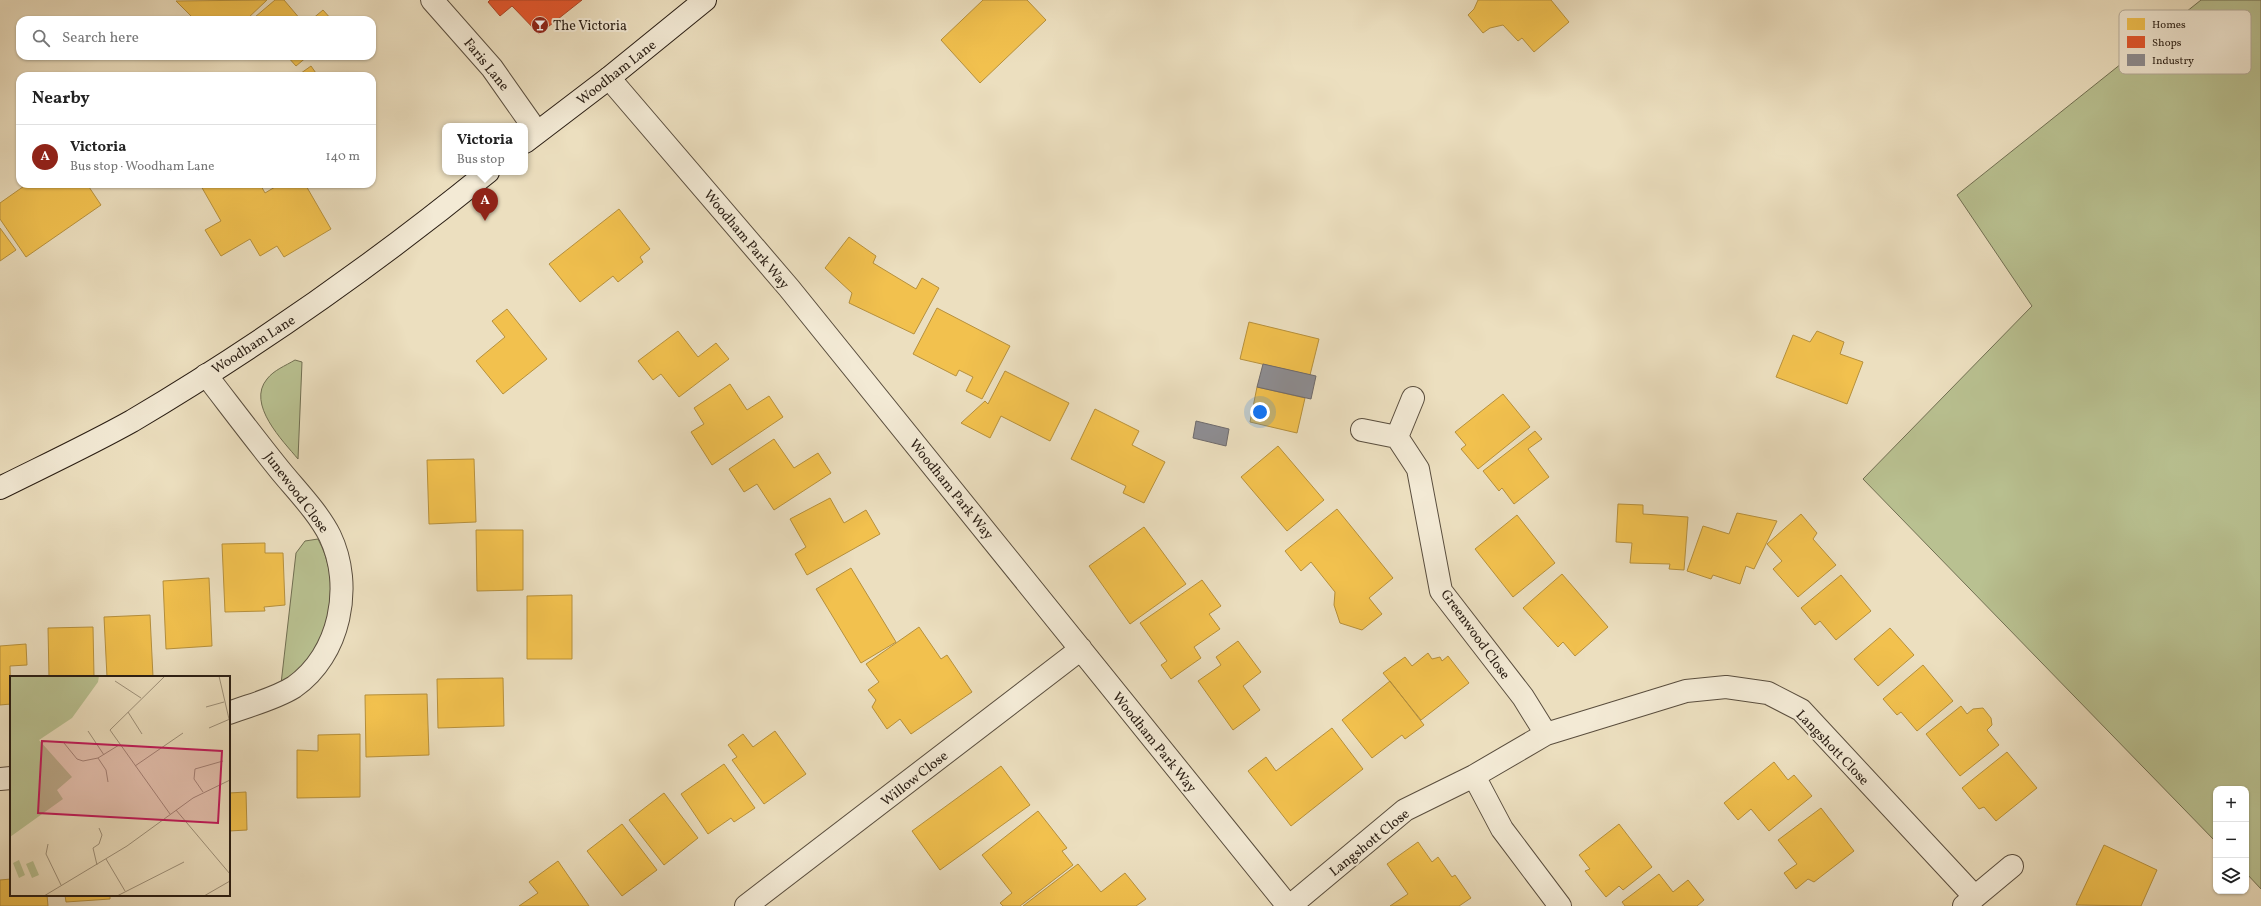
<!DOCTYPE html>
<html lang="en">
<head>
<meta charset="utf-8">
<style>
  :root { --surface:#fff; --page:#f6f6f6; --text:#222; --muted:#767676; --line:#e0e0e0; --accent:#8f2418 }
  body { margin:0; font-family:Vollkorn,serif; background:var(--page); color:var(--text) }
  .controls { position:absolute; right:12px; bottom:12px; display:grid; overflow:hidden; border-radius:8px; box-shadow:0 1px 3px #0004 }
  .controls button { width:36px; height:36px; display:grid; place-items:center; padding:0; border:0; border-bottom:1px solid var(--line); background:var(--surface); color:var(--text); font:20px sans-serif }
  .you { position:absolute; left:1260px; top:412px; width:14px; height:14px; margin:-10px; border:3px solid #fff; border-radius:50%; background:#1a73e8; box-shadow:0 0 0 6px #1a73e833 }
  .badge { display:grid; place-items:center; width:26px; height:26px; border-radius:50%; background:var(--accent); color:#fff; font-size:13px; font-weight:700 }
  .pin { position:absolute; translate:-50% -33px; filter:drop-shadow(0 1px 2px #0008) }
  .pin::after { content:''; position:absolute; top:21px; width:14px; height:12px; background:inherit; clip-path:polygon(0 0,100% 0,50% 100%) }
  .popup { position:absolute; left:442px; top:123px; width:86px; height:52px; box-sizing:border-box; display:grid; place-content:center; border-radius:8px; background:var(--surface); filter:drop-shadow(0 1px 3px #0005); font-size:13px; white-space:nowrap; color:var(--muted) }
  .popup b { font-size:15px; color:var(--text) }
  .popup::after { content:''; position:absolute; left:50%; top:100%; margin-left:-8px; border:8px solid transparent; border-top-color:var(--surface) }
  .list { margin:0; padding:0; list-style:none }
  h2 { display:flex; justify-content:space-between; align-items:center; height:52px; margin:0; padding:0 16px; font-size:17px }
  h2 small { font-size:13px; font-weight:400; color:var(--muted) }
  .list li { display:grid; grid-template-columns:26px 1fr auto; gap:12px; align-items:center; box-sizing:border-box; height:64px; padding:0 16px; border-top:1px solid var(--line) }
  .list b { display:block; font-size:15px; white-space:nowrap }
  .list p { margin:0; font-size:13px; white-space:nowrap; color:var(--muted) }
  .list em { font-size:13px; font-style:normal; color:var(--muted) }
  .icon { flex:none; width:22px; height:22px; fill:none; stroke:currentColor; stroke-width:2; stroke-linecap:round; stroke-linejoin:round }
  .map { position:relative; flex:none; width:2261px; height:906px; overflow:hidden }
  .search { position:absolute; background:var(--surface); box-shadow:0 1px 3px #0004; left:16px; top:16px; width:360px; height:44px; display:flex; align-items:center; gap:10px; box-sizing:border-box; padding:0 14px; border-radius:12px; color:var(--muted); font-size:15px }
  .panel { position:absolute; background:var(--surface); box-shadow:0 1px 3px #0004; left:16px; top:72px; width:360px; height:116px; border-radius:12px }
  .map>svg:first-child { display:block }
  .green { fill:#b9c191; stroke:#716f52 }
  .homes { fill:#f2c14e; stroke:#b6903c }
  .shops { fill:#e4572e; stroke:#ac4626 }
  .industry { fill:#8d8d92; stroke:#6f6b6c }
  .lines { fill:none; stroke-linecap:round; stroke-linejoin:round }
  .street-casing { stroke:#5a4e3e; stroke-width:24 }
  .secondary-casing { stroke:#291d13; stroke-width:24 }
  .street { stroke:#f3ead5; stroke-width:22 }
  .secondary { stroke:#f3ead5; stroke-width:22 }
  .labels { text-anchor:middle; stroke-width:4; stroke-linejoin:round; paint-order:stroke }
  .poi-label { font-size:14px; fill:#291d13; stroke:#f3ead5; text-anchor:start }
  .street-label { font-size:14px; fill:#291d13; stroke:#f3ead5 }
  .inset-road { fill:none; stroke:#9e917a; stroke-width:1 }
  .view { fill:#c2185b; fill-opacity:0.15; stroke:#c2185b; stroke-width:2 }
  .inset-edge { fill:none; stroke:#291d13; stroke-width:2 }
  .key { fill:#f3ead5; stroke:#b6ac9b; stroke-width:1 }
  .key-label { font-size:11px; fill:#291d13 }
</style>
</head>
<body>
<div class="map">
<svg width="2261" height="906" viewBox="0 0 2261 906">
  <rect width="100%" height="100%" fill="#ecdfbf"/>
  <filter id="stains"><feTurbulence type="fractalNoise" baseFrequency=".005" numOctaves="4"/><feColorMatrix values="0 0 0 0 .2 0 0 0 0 .09 0 0 0 0 .02 0 0 0 .5 -.17"/></filter>
  <radialGradient id="worn" r=".72"><stop offset=".6" stop-color="#630" stop-opacity="0"/><stop offset="1" stop-color="#630" stop-opacity=".3"/></radialGradient>
  <path class="green" d="M2201,0H2261V889L2246,873V789H2216V842L1863,479L2032,306L1957,195Z
    M295,360L302,362L298,459C283,441 246,404 267,379C274,370 285,366 295,360Z
    M318,539C340,580 335,633 303,668C298,674 288,679 281,684L296,553L305,541Z"/>
  <path class="homes" d="M267,0L246,20H195L176,1Z
    M275,0H284L301,20H257L255,17Z
    M983,0H1027L1046,20L980,83L941,40Z
    M1478,0H1551L1569,22L1534,52L1522,38L1518,41L1503,25L1490,28L1483,33L1468,15L1474,9Z
    M323,10L332,20H311Z
    M287,56H308L296,66Z
    M311,66L318,76H297Z
    M27,184H42L44,187L48,184H87L101,205L26,257L0,219V203Z
    M204,184H260L265,193L280,184H305L331,229L284,257L277,246L260,256L250,239L221,256L205,230L221,221L201,186Z
    M619,209L650,249L640,257L643,262L618,282L613,276L580,302L549,264Z
    M0,228L16,250L0,261Z
    M849,237L876,256L873,263L916,289L922,278L939,288L914,334L849,303L852,293L825,268Z
    M937,308L1010,346L982,399L966,391L973,377L959,370L956,376L913,354Z
    M507,309L547,359L503,394L476,361L505,337L492,321Z
    M1249,322L1319,339L1310,375L1240,359Z
    M678,331L698,357L716,343L729,359L679,397L661,374L653,380L638,361Z
    M1817,331L1844,342L1840,354L1863,362L1847,404L1776,377L1793,335L1810,342Z
    M1005,371L1069,403L1050,441L1001,416L990,438L961,423L985,401L988,404Z
    M730,384L747,410L769,396L783,417L712,465L691,432L704,424L694,408Z
    M1257,387L1305,398L1297,433L1250,422Z
    M1503,394L1530,427L1478,469L1461,449L1466,445L1455,432Z
    M1095,409L1139,431L1132,445L1165,462L1144,503L1123,493L1126,486L1071,459Z
    M1535,431L1542,439L1528,449L1549,477L1514,504L1502,488L1499,491L1483,471Z
    M774,439L794,468L818,453L831,473L774,510L757,484L744,492L729,469Z
    M1278,446L1324,500L1287,531L1241,477Z
    M474,459L476,522L429,524L427,460Z
    M830,498L844,523L866,510L880,534L807,575L795,554L806,547L790,519Z
    M1618,504L1643,505V514L1688,517L1684,570L1669,569L1670,564L1630,563L1632,543L1616,542Z
    M1337,509L1393,578L1369,598L1382,614L1362,630L1340,623L1334,605L1335,592L1311,562L1301,571L1285,551Z
    M1737,513L1777,521L1754,569L1746,566L1740,584L1713,575L1711,579L1687,571L1703,526L1729,534Z
    M1801,514L1817,533L1813,539L1836,565L1798,597L1773,569L1782,561L1767,544Z
    M1517,515L1555,563L1513,597L1475,549Z
    M1144,527L1186,584L1130,624L1089,566Z
    M476,530H523V590L477,591Z
    M265,543V553H283L285,605L264,607L265,611L225,612L222,544Z
    M851,568L896,642L861,663L816,589Z
    M1562,574L1608,627L1575,656L1563,642L1558,647L1523,608Z
    M1841,575L1871,611L1836,640L1820,621L1815,625L1801,608Z
    M209,578L212,646L166,649L163,581Z
    M1202,580L1221,606L1209,614L1220,629L1194,647L1201,658L1171,679L1161,665L1167,661L1140,623Z
    M572,595V659H527V596Z
    M150,615L153,677H107L104,617Z
    M93,627L94,677H49L48,628Z
    M919,627L941,659L947,655L972,692L911,734L900,719L887,729L872,707L876,700L868,690L879,682L866,664Z
    M1890,628L1914,655L1878,686L1854,659Z
    M1238,641L1261,672L1243,686L1260,710L1233,730L1198,681L1221,665L1216,657Z
    M26,644L27,665L10,666L11,704L0,705V646Z
    M1428,653L1432,659L1440,657L1442,661L1448,656L1469,683L1421,720L1383,673L1405,657L1412,666Z
    M1923,665L1953,701L1917,731L1901,712L1897,715L1883,699Z
    M503,678L504,726L438,728L437,679Z
    M1390,681L1424,725L1405,739L1402,735L1372,758L1342,720Z
    M427,694L429,755L366,757L365,695Z
    M1961,706L1967,714L1973,709L1983,708L1991,718L1992,725L1987,730L1999,745L1960,776L1926,734Z
    M1332,728L1363,769L1291,826L1248,771L1266,757L1276,771Z
    M775,731L806,774L764,804L732,760L737,757L728,745L743,734L753,747Z
    M360,734V797L297,798V750L318,751V735Z
    M2007,752L2037,788L1996,821L1984,807L1979,809L1962,788Z
    M1774,762L1788,780L1794,775L1812,796L1769,831L1751,809L1738,820L1724,803Z
    M724,764L755,808L734,822L731,818L708,834L681,794Z
    M1001,766L1030,805L940,870L912,831Z
    M246,792L247,830L229,831V793Z
    M664,793L698,838L664,865L629,820Z
    M1821,808L1854,851L1814,882L1808,879L1796,889L1784,873L1797,864L1778,840Z
    M1038,811L1067,848L1062,851L1073,865L1020,906H1003L1000,903L1012,893L982,855Z
    M622,824L657,870L622,896L587,851Z
    M1619,824L1652,867L1623,890L1619,886L1606,897L1585,871L1590,869L1579,855Z
    M1418,842L1432,862L1438,857L1452,877L1455,875L1471,898L1459,906H1390L1408,894L1387,864Z
    M2104,845L2157,870L2141,906L2076,905Z
    M558,861L589,906H519L538,893L529,882Z
    M1078,864L1101,892L1125,873L1146,899L1136,906H1023Z
    M1659,874L1673,892L1688,880L1704,900L1697,906H1625L1622,902Z
    M11,879V895H47L48,906H0V880Z
    M65,895H110V899L66,902Z"/>
  <path class="shops" d="M490,0H582L539,34L512,6L500,16L488,2Z"/>
  <path class="industry" d="M1263,364L1316,376L1311,399L1257,387Z
    M1196,421L1229,429L1226,446L1193,438Z"/>
  <g class="lines">
    <g class="street-casing">
      <path id="street" d="M432,0L492,68L537,132
        M609,78L789,288L1288,906
        M206,375C230,406 254,438 279,469C296,490 318,512 330,536C354,586 340,655 294,687C275,699 250,705 229,713
        M1362,430L1397,437L1413,398
        M1397,437L1418,469L1441,591L1523,697L1546,734
        M1474,776L1502,829L1560,906
        M0,779L11,778
        M746,906L1081,649
        M1290,906L1405,810L1474,776L1546,734L1686,691L1726,687L1768,693L1801,710L1975,897
        M1964,906L2012,866"/>
    </g>
    <g class="secondary-casing">
      <path id="secondary" d="M525,142L609,78L705,0
        M0,488C44,466 89,445 132,421C257,347 376,263 488,172"/>
    </g>
    <use href="#street" class="street"/>
    <use href="#secondary" class="secondary"/>
  </g>
  <defs>
    <g id="bar-disc" transform="scale(0.9)"><circle r="9.5" fill="#8f2418" stroke="#f3ead5"/><path d="M-6-5H6L.8 .8V4.5H3.5V6h-7V4.5H-.8V.8Z" fill="#fff"/></g>
  </defs>
  <g fill-rule="evenodd">
    <use href="#bar-disc" x="540" y="25"/>
  </g>
  <g class="labels">
    <g class="poi-label">
      <text x="553" y="30">The Victoria</text>
    </g>
    <g class="street-label">
      <text transform="translate(487 64) rotate(51)" y="5">Faris Lane</text>
      <text transform="translate(616 72) rotate(-38)" y="5">Woodham Lane</text>
      <text transform="translate(747 239) rotate(50)" y="5">Woodham Park Way</text>
      <text transform="translate(253 344) rotate(-33)" y="5">Woodham Lane</text>
      <text transform="translate(952 489) rotate(51)" y="5">Woodham Park Way</text>
      <text transform="translate(297 492) rotate(53)" y="5">Junewood Close</text>
      <text transform="translate(1476 634) rotate(54)" y="5">Greenwood Close</text>
      <text transform="translate(1155 742) rotate(51)" y="5">Woodham Park Way</text>
      <text transform="translate(1833 747) rotate(46)" y="5">Langshott Close</text>
      <text transform="translate(914 778) rotate(-38)" y="5">Willow Close</text>
      <text transform="translate(1369 842) rotate(-39)" y="5">Langshott Close</text>
    </g>
  </g>
  <g transform="translate(10 676)">
    <rect width="220" height="220" fill="#ecdfbf"/>
    <path d="M0,0H89L88,6L62,42L29,64L62,101L47,114L53,123L0,161ZM9,184L15,199L9,202L3,187ZM23,185L29,199L22,202L16,188Z" fill="#b9c191"/>
    <path class="inset-road" d="M155,0L100,54L160,138M209,0L219,43M105,5L131,22M196,31L214,26M118,36L132,58M199,52L220,43M78,55L94,79M54,67L67,83L73,85L88,82L109,69M88,82L96,94L98,106M125,90L173,57M193,116L184,103L185,93L213,85M166,134L220,198M38,168L36,178L51,209M96,183L115,215M87,189L83,172L89,168L92,159L89,152M34,220L117,170L183,122L220,104M107,220L174,186M194,220L220,205"/>
    <path class="view" d="M32,65L212,75L208,147L28,137Z"/>
    <rect width="220" height="220" class="inset-edge"/>
  </g>
  <rect x="2119" y="10" width="132" height="64" rx="6" class="key"/>
  <rect x="2127" y="18" width="18" height="12" fill="#f2c14e"/>
  <rect x="2127" y="36" width="18" height="12" fill="#e4572e"/>
  <rect x="2127" y="54" width="18" height="12" fill="#8d8d92"/>
  <g class="key-label">
    <text x="2152" y="28">Homes</text>
    <text x="2152" y="46">Shops</text>
    <text x="2152" y="64">Industry</text>
  </g>
  <rect width="100%" height="100%" filter="url(#stains)"/>
  <rect width="100%" height="100%" fill="url(#worn)"/>
</svg>
<div class="controls">
<button>+</button>
<button>−</button>
<button><svg class="icon" aria-label="layers" viewBox="0 0 24 24"><path d="M12 4l9 5-9 5-9-5zM3 14l9 5 9-5"/></svg></button>
</div>
<div class="you"></div>
<div class="pin badge" style="left:485px;top:221px">A</div>
<div class="popup"><b>Victoria</b>Bus stop</div>
<div class="search"><svg class="icon" aria-label="search" viewBox="0 0 24 24"><circle cx="10" cy="10" r="6"/><path d="M15 15l6 6"/></svg>Search here</div>
<section class="panel">
<h2>Nearby<small></small></h2>
<ul class="list">
<li><span class="badge">A</span><div><b>Victoria</b><p>Bus stop · Woodham Lane</p></div><em>140 m</em></li>
</ul>
</section>
</div>
</body>
</html>
